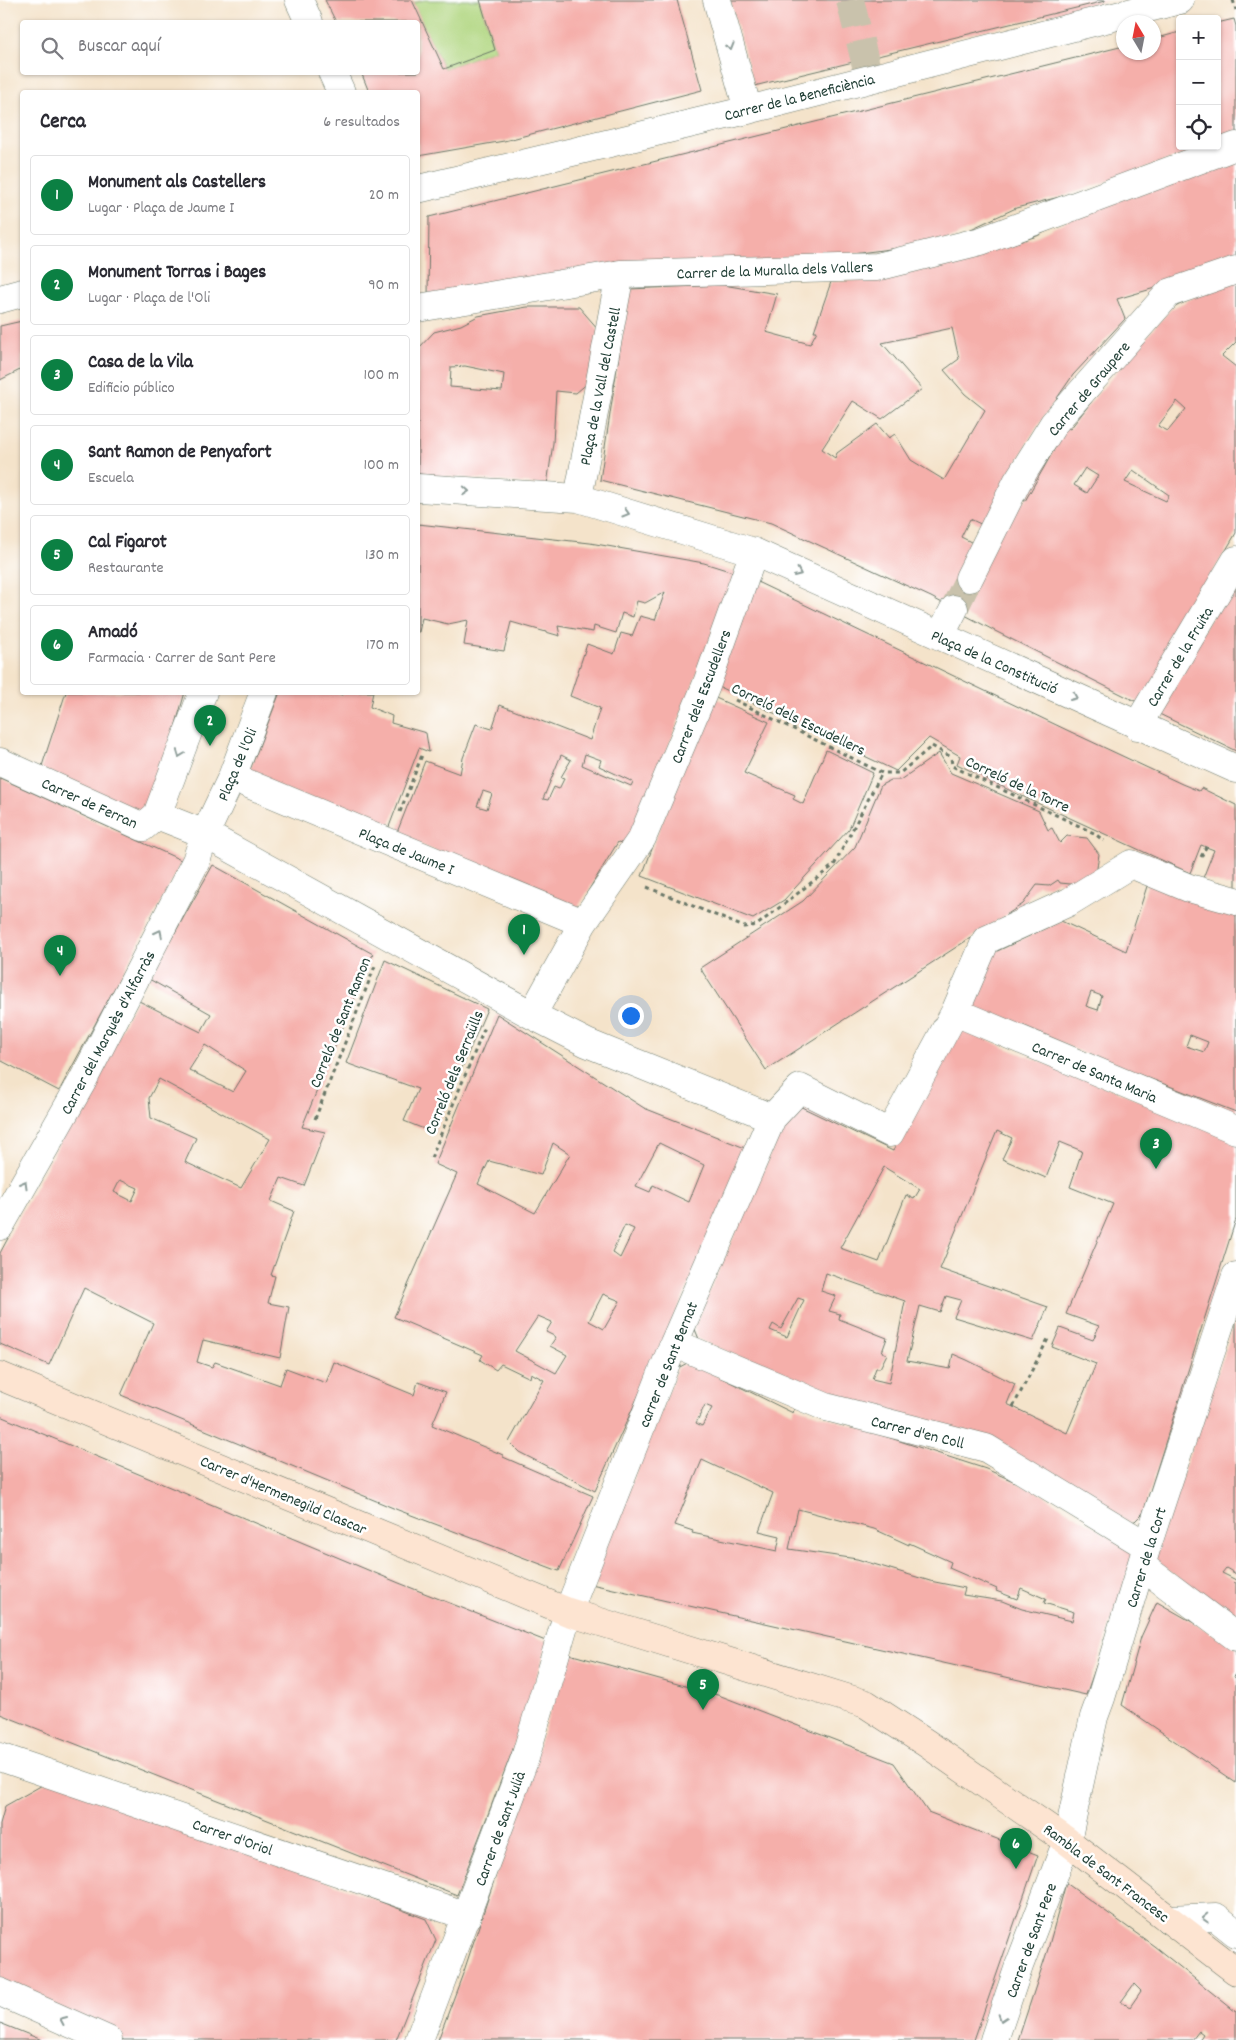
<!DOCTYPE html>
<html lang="es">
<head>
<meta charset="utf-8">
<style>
  :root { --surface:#fff; --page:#f7f7f7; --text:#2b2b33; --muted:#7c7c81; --line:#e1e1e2; --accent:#0b8043 }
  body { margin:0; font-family:Dekko,sans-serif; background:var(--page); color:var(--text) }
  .controls { position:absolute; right:15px; top:15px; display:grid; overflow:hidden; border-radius:5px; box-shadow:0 1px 4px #0004 }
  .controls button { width:45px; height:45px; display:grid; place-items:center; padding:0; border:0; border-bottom:1px solid var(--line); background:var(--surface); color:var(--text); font:25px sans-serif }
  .compass { position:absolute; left:1116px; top:15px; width:45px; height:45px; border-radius:50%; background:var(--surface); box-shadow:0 1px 4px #0004; rotate:350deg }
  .you { position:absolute; left:630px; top:1015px; width:18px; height:18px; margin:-12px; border:4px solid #fff; border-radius:50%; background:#1a73e8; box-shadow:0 0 0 8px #1a73e833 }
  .badge { display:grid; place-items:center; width:32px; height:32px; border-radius:50%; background:var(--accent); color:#fff; font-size:16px; font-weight:700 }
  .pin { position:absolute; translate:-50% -41px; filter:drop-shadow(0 1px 2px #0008) }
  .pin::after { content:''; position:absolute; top:26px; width:18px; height:15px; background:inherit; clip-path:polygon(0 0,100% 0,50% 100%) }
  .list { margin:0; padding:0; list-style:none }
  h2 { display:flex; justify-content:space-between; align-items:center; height:65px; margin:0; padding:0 20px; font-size:21px }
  h2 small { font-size:16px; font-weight:400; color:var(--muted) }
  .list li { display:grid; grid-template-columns:32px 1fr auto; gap:15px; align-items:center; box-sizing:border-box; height:80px; margin:0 10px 10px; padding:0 10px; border:1px solid var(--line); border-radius:5px }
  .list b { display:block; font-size:19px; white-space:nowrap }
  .list p { margin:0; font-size:16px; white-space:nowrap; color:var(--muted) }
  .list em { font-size:16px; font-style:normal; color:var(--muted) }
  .icon { flex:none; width:28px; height:28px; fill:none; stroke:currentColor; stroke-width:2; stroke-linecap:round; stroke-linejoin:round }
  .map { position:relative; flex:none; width:1236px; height:2040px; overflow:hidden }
  .search { position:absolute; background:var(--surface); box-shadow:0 1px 4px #0004; left:20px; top:20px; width:400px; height:55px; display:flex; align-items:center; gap:12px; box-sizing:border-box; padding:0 18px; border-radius:5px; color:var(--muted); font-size:19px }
  .panel { position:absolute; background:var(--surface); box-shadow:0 1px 4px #0004; left:20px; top:90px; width:400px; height:605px; border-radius:5px }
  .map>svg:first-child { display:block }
  .green { fill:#b0d680; stroke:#688a5a }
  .building { fill:#f5afaa; fill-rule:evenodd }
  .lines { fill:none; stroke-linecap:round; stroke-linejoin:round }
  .street-tunnel { stroke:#c9c2ac; stroke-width:28; stroke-dasharray:28 14; stroke-linecap:butt }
  .street-casing { stroke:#6a7768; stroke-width:29 }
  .secondary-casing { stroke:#6a7768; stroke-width:29 }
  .path { stroke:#6a7768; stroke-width:3; stroke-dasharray:4 4; stroke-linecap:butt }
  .street { stroke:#fff; stroke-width:28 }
  .secondary { stroke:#fde4d1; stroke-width:28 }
  .oneway { stroke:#8f9e9a }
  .labels { text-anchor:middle; stroke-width:5; stroke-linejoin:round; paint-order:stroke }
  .street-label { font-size:16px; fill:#1f3d34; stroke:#fff }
</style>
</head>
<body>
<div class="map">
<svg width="1236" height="2040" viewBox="0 0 1236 2040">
  <rect width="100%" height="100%" fill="#fff"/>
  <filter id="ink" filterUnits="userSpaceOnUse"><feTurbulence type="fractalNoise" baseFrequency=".02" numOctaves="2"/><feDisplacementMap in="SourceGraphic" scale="10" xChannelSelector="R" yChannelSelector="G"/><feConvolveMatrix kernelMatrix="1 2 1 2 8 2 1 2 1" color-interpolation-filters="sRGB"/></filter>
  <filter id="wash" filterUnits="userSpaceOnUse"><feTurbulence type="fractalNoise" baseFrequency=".0096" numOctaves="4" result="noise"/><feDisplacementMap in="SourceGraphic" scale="20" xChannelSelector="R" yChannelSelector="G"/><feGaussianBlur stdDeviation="1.12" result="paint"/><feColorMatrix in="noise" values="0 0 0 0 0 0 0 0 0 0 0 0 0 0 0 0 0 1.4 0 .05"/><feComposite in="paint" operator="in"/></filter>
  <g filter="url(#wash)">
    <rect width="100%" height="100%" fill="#f4e3ca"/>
    <path class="green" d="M424,0H480L495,50L444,69L413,3Z"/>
    <g id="blocks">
      <path class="building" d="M325,0H412L444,69L495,50L480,0H677L702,90L504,141L418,156V92H369L361,72H418V22H336Z
        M730,0H1105V1L754,86Z
        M1234,19L1236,26V137L1217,144V23Z
        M1180,32V146H1209L1067,195L1016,208L943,242L814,259L428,297L429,217L1124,46V52H1154V39Z
        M1236,155V258L1179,281L1117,299L1125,319L1073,375L1030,437L987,527L970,519L961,537L979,546L1016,495L1025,501L1055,448L1046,443L1060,424L1070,429L1096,396L1171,309L1217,286L1236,280V342L1222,356L1236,367V533L1188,615L1143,705L995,631L931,597L771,523L600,480L629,289L723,285L777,294L766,332L810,344L817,331H814L831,282L879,279L1000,248L1037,236L1090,210ZM952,328L959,359L944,370L965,394L985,410L944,480L911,460L895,434L889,438L877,424L837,453L835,458L822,449L853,401L882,419L922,389L882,343ZM1177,401L1186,409L1168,431L1158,426ZM1085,468L1098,476L1087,493L1074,485ZM1133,470L1169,495L1166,501L1125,482Z
        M527,307H579L599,330L596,376L576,393L556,391L553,443L547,485L418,474V349L434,332L461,325L478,316ZM465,366L504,374L502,391L450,387L451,367Z
        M22,321V369L0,380V326Z
        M418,524L590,543L704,563L736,573L630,846L618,842L577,909L396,835L425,761L460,774L463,758L476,724L492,729L500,705L590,740L600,708L570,696L587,644L614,654L621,633L632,636L640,616L655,620L665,592L645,603L637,601L633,617L622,613L616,633L594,626L593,632L558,626L560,636L511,622L504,651L464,645L468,620L448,624L422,618L419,632H418ZM585,754L601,760L599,766L633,782L631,786L582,765ZM561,755L571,760L561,777L564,778L563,781L559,789L554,787L548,800L543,799ZM483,791L492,794L487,809L477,806Z
        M1236,580V751L1151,710Z
        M755,581L1071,732L1182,784L1199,791L1201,788L1236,805V888L1203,878L1214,850L1201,845L1190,873L1011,791L957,764L960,756L929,738L896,771L715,685Z
        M66,692H185L150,816L41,769Z
        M280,692H335L342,695L343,692H373L370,707L392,716L391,723L426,733L429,752L419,748L387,832L248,775Z
        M709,695L769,722L744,773L795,795L793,799L803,804L826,750L873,773L849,829L784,900L753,919L642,876Z
        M939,753L951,773L1039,811L1048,830L1052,828L1060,843L1067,836L1087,838L1099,854L1096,875L1081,885L1060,883L1058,880L1049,886L1037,885L1023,904L766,1070L700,968L803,901L855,847L881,785L891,780H900Z
        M0,778L183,861L59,1091L0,1060Z
        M213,865L373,954L302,1127L325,1132L304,1186L281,1178L271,1201L294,1211L271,1275L275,1276L268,1303L289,1307L280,1358L203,1340L197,1362L212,1367L215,1362L280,1385L286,1368L326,1383L334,1362L414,1395L418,1382L446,1392L432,1425L503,1455V1457L593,1496L559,1571L398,1510L121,1395L153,1323L84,1288L49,1365L0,1344V1253L137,1000L201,1032L211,1014L149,979ZM205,1045L246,1071L233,1092L189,1070ZM159,1079L270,1139L241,1188L185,1162L196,1138L151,1118L149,1098ZM120,1180L138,1188L132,1201L114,1192Z
        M1150,877L1236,906V1112L966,1007L991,954L1061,921L1126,951ZM1091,992L1102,996L1098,1010L1086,1006ZM1190,1035L1208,1042L1204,1052L1186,1046Z
        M385,960L487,1009L434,1133L404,1121L418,1089L346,1063Z
        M497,1014L644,1108L750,1150L595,1491L519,1452L509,1442L544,1380L531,1373L530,1378L501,1364L496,1370L480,1360L483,1355L394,1317L457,1174L435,1164ZM553,1143L570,1154L535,1213L478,1184L489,1161L541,1175ZM659,1143L704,1165L689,1202L653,1185L650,1192L636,1186ZM625,1225L634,1229L620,1258L612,1252ZM603,1294L620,1301L604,1329L589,1321ZM538,1316L552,1322L546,1332L556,1337L550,1346L567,1355L556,1373L515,1351Z
        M960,1026L1003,1047L1236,1137V1219L1143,1513L1135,1521L1129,1522L883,1413L797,1384L699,1339L694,1327L793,1103L893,1151ZM997,1131L1012,1138L1002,1159L1046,1178L1060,1142L1082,1151L1070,1187L1113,1204L1066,1314L1099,1326L1093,1340L1060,1328L1052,1347L1096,1364L1067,1433L1007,1404L1015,1384L967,1360L953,1354L950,1369L907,1361L920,1306L940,1312L946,1296L961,1300L954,1317L1033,1341L1048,1307L940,1269ZM884,1167L920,1189L914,1199L906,1195L879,1262L840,1248ZM826,1273L905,1301L889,1383L872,1379L876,1368H880L887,1354L882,1352L887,1338L839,1319L840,1314L829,1311L836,1296L821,1291ZM798,1298L804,1300L787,1337L770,1330L773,1324L781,1329Z
        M1236,1320V1574L1226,1568L1222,1573L1236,1580L1234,1582L1236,1583V1621L1153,1559Z
        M689,1362L793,1413L795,1407L986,1469L1038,1492L1135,1553L1086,1695L591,1584L678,1368ZM705,1405L712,1408L702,1426L696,1423ZM702,1460L773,1493L759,1531L780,1536L777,1551L692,1533L693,1531L675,1525ZM798,1509L874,1529L909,1545V1543L951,1562L949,1568L997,1589L996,1591L1017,1599L1021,1588L1046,1599L1044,1603L1074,1612L1072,1621L1022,1609L1002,1601L963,1595L965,1588L930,1581L857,1559L789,1549Z
        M0,1416L399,1583L548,1642L515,1744L457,1895L0,1714Z
        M1157,1602L1236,1647V1672L1234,1677L1236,1678V1783L1122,1705L1141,1637Z
        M569,1654L721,1696L894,1763L928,1812L1038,1855L974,2040H438L464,1971Z
        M55,1778L426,1919L436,1940L396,2040H124L0,1990V1824L5,1806Z
        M1066,1883L1154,1946L1236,2012V2040H1199L1203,2034L1199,2031L1192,2040H1018L1048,1949ZM1134,1984L1141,1991L1130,2007L1121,2002Z
        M0,2023L42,2040H0Z"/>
    </g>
  </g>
  <g filter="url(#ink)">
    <use href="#blocks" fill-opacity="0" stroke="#6a7768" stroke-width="1"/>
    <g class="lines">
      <path class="street-tunnel" d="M850,0L869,78
        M954,609L969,578"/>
      <g class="street-casing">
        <path id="street" d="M299,0L309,22
          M717,0L748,110
          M332,72L341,92
          M418,189L748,110L1180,0
          M0,299L22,293
          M418,308L620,274L877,267L981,241L1236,146
          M418,488L578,498L754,552L1236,769
          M578,498L620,274
          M969,578L1017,482L1054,423L1169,293L1236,270
          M940,636L954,609
          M1137,726L1236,560
          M0,762L143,827L157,815L205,834L532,1015L587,1043L772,1118
          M232,777L583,923
          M157,815L203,692
          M955,1012L1236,1130
          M532,1015L583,923L642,838L706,686L754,552
          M0,1226L82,1082L196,861L205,834L232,777L264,692
          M674,1343L826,1407L986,1448L1147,1546
          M1142,1566L1236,1637
          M0,1757L467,1916
          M1168,1919L1216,1917L1236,1933
          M0,1992L108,2040
          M419,2040L525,1758L568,1612L674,1343L772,1118L800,1088L890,1133L955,1012L986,940L1069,902L1131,864L1189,888L1236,901
          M994,2040L1019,1966L1067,1841L1094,1717L1101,1698L1147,1546L1236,1276"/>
      </g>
      <g class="secondary-casing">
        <path id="secondary" d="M0,1376L568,1612L866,1704L926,1743L1067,1841L1236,1971"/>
      </g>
      <path class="path" d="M1233,0L1236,10
        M735,700L882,773H900L932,746L951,757L952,766L1094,833L1104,841
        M400,812L422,755
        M1201,857L1206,847
        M647,887L744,927L757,925L834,865L882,773
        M315,1119L375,966
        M431,1158L485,1027
        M1013,1407L1048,1339"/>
      <use href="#street" class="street"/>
      <use href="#secondary" class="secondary"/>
    </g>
    <defs><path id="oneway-chevron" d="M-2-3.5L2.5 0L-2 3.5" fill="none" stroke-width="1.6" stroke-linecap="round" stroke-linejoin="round" transform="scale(1.25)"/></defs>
    <g class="oneway">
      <use href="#oneway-chevron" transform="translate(730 47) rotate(74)"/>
      <use href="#oneway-chevron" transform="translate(466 491) rotate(4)"/>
      <use href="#oneway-chevron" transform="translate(626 513) rotate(17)"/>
      <use href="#oneway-chevron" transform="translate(798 573) rotate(25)"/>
      <use href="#oneway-chevron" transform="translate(1074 697) rotate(24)"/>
      <use href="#oneway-chevron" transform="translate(180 754) rotate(111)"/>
      <use href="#oneway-chevron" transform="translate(159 933) rotate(-63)"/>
      <use href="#oneway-chevron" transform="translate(24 1184) rotate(-60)"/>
      <use href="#oneway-chevron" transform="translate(1205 1918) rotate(178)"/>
      <use href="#oneway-chevron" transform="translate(1002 2018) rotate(108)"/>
      <use href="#oneway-chevron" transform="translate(63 2020) rotate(-156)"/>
    </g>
  </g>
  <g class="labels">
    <g class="street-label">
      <text transform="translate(799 96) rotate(-14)" y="6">Carrer de la Beneficiència</text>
      <text transform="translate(775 269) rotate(-2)" y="6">Carrer de la Muralla dels Vallers</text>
      <text transform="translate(599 386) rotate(-79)" y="6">Plaça de la Vall del Castell</text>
      <text transform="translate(1088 388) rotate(-50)" y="6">Carrer de Graupere</text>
      <text transform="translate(1179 656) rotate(-59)" y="6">Carrer de la Fruita</text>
      <text transform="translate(995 661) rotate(24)" y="6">Plaça de la Constitució</text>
      <text transform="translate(700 696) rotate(-69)" y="6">Carrer dels Escudellers</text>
      <text transform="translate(799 718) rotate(26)" y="6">Correló dels Escudellers</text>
      <text transform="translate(236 764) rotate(-67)" y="6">Plaça de l'Oli</text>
      <text transform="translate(1018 783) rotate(25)" y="6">Correló de la Torre</text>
      <text transform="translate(90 802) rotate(24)" y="6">Carrer de Ferran</text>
      <text transform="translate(407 850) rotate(22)" y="6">Plaça de Jaume I</text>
      <text transform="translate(339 1022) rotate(-68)" y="6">Correló de Sant Ramon</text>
      <text transform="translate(107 1032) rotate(-62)" y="6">Carrer del Marquès d'Alfarràs</text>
      <text transform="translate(1095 1071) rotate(23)" y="6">Carrer de Santa Maria</text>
      <text transform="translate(453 1072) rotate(-68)" y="6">Correló dels Serraülls</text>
      <text transform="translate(667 1364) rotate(-68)" y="6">carrer de Sant Bernat</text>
      <text transform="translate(918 1431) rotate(14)" y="6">Carrer d'en Coll</text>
      <text transform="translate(284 1494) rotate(23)" y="6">Carrer d'Hermenegild Clascar</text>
      <text transform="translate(1145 1557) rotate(-73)" y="6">Carrer de la Cort</text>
      <text transform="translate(499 1828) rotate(-70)" y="6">Carrer de Sant Julià</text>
      <text transform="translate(233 1836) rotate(19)" y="6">Carrer d'Oriol</text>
      <text transform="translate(1107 1872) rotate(37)" y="6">Rambla de Sant Francesc</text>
      <text transform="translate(1030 1940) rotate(-70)" y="6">Carrer de Sant Pere</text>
    </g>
  </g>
</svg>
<div class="controls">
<button>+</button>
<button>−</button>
<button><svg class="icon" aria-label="locate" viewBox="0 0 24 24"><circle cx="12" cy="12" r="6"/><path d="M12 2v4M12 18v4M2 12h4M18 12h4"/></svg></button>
</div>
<svg class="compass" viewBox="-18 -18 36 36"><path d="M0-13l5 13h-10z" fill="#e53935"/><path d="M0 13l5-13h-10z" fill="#7c7c81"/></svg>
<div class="you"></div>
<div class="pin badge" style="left:524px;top:955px">1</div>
<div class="pin badge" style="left:210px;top:746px">2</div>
<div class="pin badge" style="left:1156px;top:1169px">3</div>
<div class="pin badge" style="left:60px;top:976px">4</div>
<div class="pin badge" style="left:703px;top:1710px">5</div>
<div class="pin badge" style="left:1016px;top:1869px">6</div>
<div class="search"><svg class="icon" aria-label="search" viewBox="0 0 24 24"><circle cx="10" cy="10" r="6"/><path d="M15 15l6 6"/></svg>Buscar aquí</div>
<section class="panel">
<h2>Cerca<small>6 resultados</small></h2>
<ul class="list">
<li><span class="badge">1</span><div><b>Monument als Castellers</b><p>Lugar · Plaça de Jaume I</p></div><em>20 m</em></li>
<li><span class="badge">2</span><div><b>Monument Torras i Bages</b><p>Lugar · Plaça de l'Oli</p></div><em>90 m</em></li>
<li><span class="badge">3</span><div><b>Casa de la Vila</b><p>Edificio público</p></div><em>100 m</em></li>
<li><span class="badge">4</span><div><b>Sant Ramon de Penyafort</b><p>Escuela</p></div><em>100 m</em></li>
<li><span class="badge">5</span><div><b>Cal Figarot</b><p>Restaurante</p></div><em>130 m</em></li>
<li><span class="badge">6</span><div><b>Amadó</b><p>Farmacia · Carrer de Sant Pere</p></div><em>170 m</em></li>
</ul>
</section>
</div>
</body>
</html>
